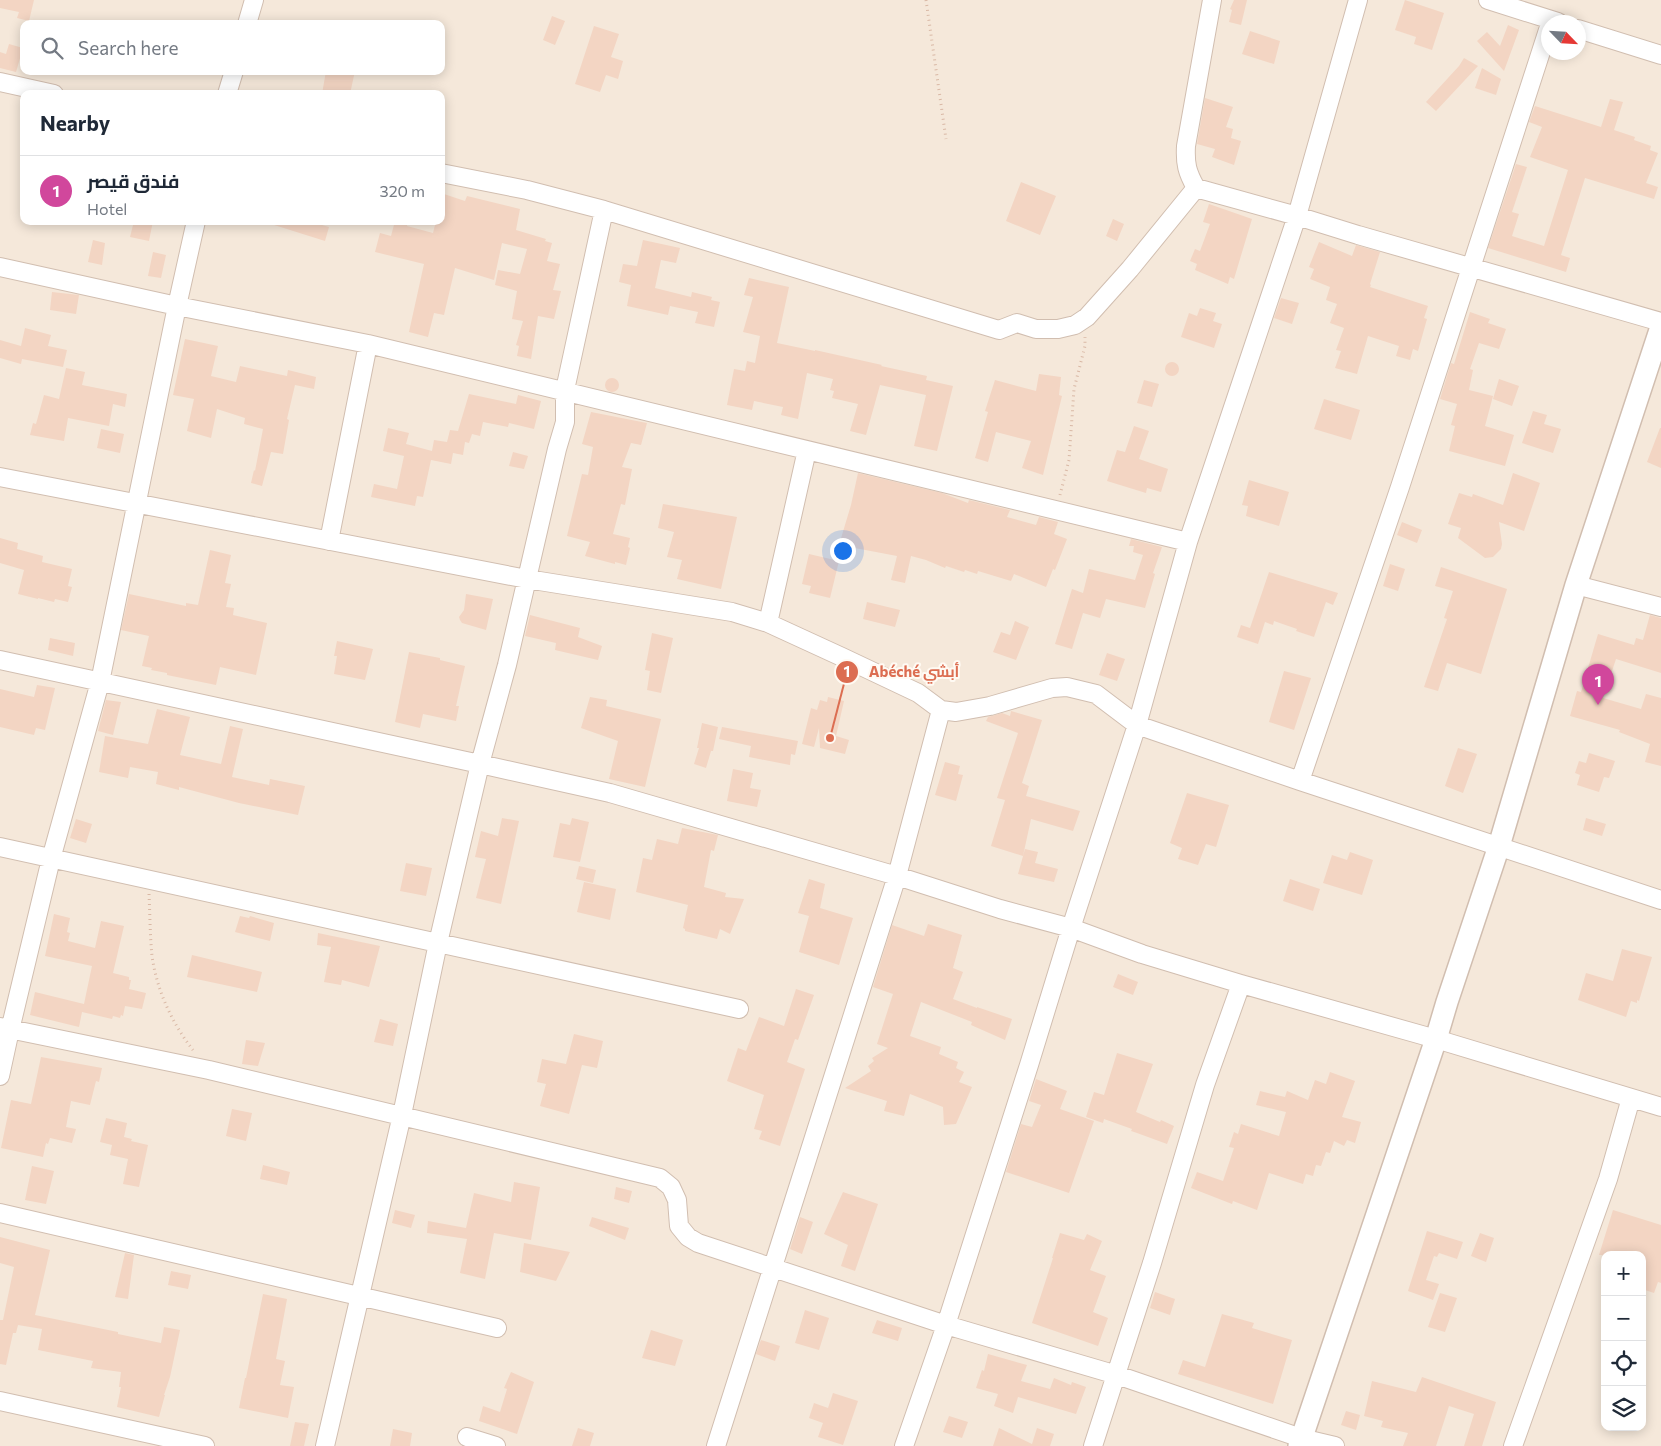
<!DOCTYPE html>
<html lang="en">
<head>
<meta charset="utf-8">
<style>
  :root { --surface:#fff; --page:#f2f2f3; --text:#1f2937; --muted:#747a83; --line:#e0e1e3; --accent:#111827 }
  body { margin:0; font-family:Commissioner,Cairo,sans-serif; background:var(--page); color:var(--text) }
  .controls { position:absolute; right:15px; bottom:15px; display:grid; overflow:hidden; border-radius:10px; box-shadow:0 2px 12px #0003 }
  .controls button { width:45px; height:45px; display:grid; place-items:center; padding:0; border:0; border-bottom:1px solid var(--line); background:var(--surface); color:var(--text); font:25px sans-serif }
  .compass { position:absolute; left:1541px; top:15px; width:45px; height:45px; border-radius:50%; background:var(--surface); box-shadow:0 2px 12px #0003; rotate:115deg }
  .you { position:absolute; left:842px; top:550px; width:18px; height:18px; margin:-12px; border:4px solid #fff; border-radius:50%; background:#1a73e8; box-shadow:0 0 0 8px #1a73e833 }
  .badge { display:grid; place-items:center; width:32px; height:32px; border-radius:50%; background:var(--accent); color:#fff; font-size:16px; font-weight:700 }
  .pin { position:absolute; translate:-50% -41px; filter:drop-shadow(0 1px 2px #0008) }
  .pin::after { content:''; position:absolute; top:26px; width:18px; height:15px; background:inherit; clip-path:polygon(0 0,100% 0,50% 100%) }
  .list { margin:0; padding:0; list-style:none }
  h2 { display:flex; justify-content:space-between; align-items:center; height:65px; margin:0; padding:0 20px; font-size:21px }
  h2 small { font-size:16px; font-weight:400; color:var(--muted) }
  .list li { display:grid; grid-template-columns:32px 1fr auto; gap:15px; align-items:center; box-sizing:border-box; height:70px; padding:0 20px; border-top:1px solid var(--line) }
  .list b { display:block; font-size:19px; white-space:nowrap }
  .list p { margin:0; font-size:16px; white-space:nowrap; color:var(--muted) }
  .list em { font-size:16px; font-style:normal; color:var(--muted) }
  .icon { flex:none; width:28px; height:28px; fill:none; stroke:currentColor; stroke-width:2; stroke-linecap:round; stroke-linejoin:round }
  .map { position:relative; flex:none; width:1661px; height:1446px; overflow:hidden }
  .search { position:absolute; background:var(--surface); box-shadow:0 2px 12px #0003; left:20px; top:20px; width:425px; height:55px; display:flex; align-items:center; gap:12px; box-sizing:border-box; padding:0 18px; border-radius:10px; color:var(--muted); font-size:19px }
  .panel { position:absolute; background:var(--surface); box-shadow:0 2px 12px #0003; left:20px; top:90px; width:425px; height:135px; border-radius:10px }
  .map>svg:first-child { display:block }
  .residential { fill:#f5e8da; fill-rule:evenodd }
  .building { fill:#f3d5c3 }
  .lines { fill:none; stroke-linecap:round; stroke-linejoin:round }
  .minor-casing { stroke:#d1beb0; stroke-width:20 }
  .tertiary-casing { stroke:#d1beb0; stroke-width:24 }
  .path { stroke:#d9b8a5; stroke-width:3; stroke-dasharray:1 4; stroke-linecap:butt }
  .minor { stroke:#fff; stroke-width:18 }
  .tertiary { stroke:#fff; stroke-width:21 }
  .leader { fill:none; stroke:#dc6d51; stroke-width:2 }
  .callout-dot { fill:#dc6d51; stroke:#fffaf3; stroke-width:2 }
  .mark-label { font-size:15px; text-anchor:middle; font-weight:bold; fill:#fff }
  .callout-label { font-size:15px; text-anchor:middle; font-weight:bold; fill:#dc6d51; stroke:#fffaf3; stroke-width:4; stroke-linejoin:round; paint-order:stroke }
</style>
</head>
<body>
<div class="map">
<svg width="1661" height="1446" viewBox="0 0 1661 1446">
  <rect width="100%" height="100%" fill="#fdf6ec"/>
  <path class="residential" d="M0,0H1661V1446H0ZM1548,22H1578V52H1548ZM24,24H441V71H24ZM24,94H441V221H24ZM1605,1255H1642V1427H1605Z"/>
  <path class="building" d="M0,0H34L29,21L17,18L19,12L0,8Z
    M1234,0H1247L1241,25L1229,22L1232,10L1230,9Z
    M1405,0L1444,13L1432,50L1414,44L1416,37L1395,30Z
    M552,16L565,21L555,45L543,40Z
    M1508,25L1519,30L1504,71L1477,41L1487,32L1500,46Z
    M594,26L619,34L611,57L623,61L618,79L606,75L600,92L575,84Z
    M1250,31L1280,41L1274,64L1242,54Z
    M9,44L23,48L16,72L0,68V52L6,54Z
    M1464,58L1478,66L1436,111L1426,102L1459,66Z
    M1482,68L1501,79L1496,95L1475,88Z
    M326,71H355L350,94H322Z
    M1205,98L1233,107L1226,127L1233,129L1231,138L1241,141L1234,165L1212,157L1215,149L1197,144Z
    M1610,99L1623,102L1614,130L1635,137L1634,140L1651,146L1650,150L1658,153L1646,183L1658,187L1654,199L1585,178L1561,255L1570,258L1566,272L1488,248L1516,164L1527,167L1512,212L1519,214L1512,236L1544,246L1568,170L1530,157L1542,127L1529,122L1535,106L1601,127Z
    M1021,182L1056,196L1040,235L1006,221Z
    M441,193L465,201L467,196L520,209L516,230L546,239L545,241L552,243L547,261L560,264L553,290L561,291L554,319L538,316L531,359L517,356L519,346L516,345L523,321L512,319L517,291L495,285L498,270L520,274L527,249L502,243L494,280L455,268L444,315L434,313L428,337L409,332L424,264L375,252L380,233L391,236L395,221H408L407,226L433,233L436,221H441Z
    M1209,204L1252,219L1234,279L1230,277L1228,284L1195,270L1197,264L1190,261L1195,249L1200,251L1210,224L1203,222Z
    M1113,219L1124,224L1117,241L1106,236Z
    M134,221H153L149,241L130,237Z
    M272,221H308L329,227L325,241L271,224Z
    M93,240L105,243L102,265L88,262Z
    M643,240L680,248L676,263L661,260L655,288L691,297L692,292L712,297L711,300L720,302L714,327L695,323L698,312L670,306L668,315L627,306L631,285L619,282L623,264L637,266Z
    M1319,242L1352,256L1356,245L1380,252L1370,284L1371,285L1370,287L1428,306L1424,318L1427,319L1418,351L1413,349L1410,360L1396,356L1399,346L1368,336L1357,374L1335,368L1341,351L1336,350L1344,328L1330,323L1337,304L1326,300L1330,287L1310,279L1314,269L1309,267Z
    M153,252L166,255L161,278L148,276Z
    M749,278L789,287L777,343L815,351V350L882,365L881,366L927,376L926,380L953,386L937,451L914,446L926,395L880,385L866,435L850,431L858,404L832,398L834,391L830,390L833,379L807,373L798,419L781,415L783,407L754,401L752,410L727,405L734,369L745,371L747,361L755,363L760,336L743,332L753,297L744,295Z
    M52,292L79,295L76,314L50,310Z
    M1281,298L1299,303L1292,324L1274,318Z
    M1200,308L1216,313L1213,321L1222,324L1214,348L1181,337L1189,313L1197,316Z
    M1470,312L1490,319L1488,323L1506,329L1499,349L1479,343L1470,369L1473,370L1469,390L1493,396L1485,426L1514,435L1505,466L1449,451L1455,426L1451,425L1457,404L1440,399L1451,363L1454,364Z
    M25,328L51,335L48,346L67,350L63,367L22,359L21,364L0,358V340L21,346Z
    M185,339L218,346L211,376L236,382L240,366L287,376L288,370L316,377L314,389L295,385L287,419L289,420L283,454L271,452L262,486L251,483L254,470L255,471L263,429L244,424L245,418L217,409L211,438L187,431L194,399L173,395Z
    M1165 369a7 7 0 1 1 14 0a7 7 0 1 1-14 0Z
    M66,368L85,372L82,385L127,394L125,407L113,404L109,426L68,418L64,441L30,435L33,423L36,424L44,395L59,399Z
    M1039,374L1061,377L1059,395L1062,396L1043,475L1022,468L1031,441L996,432L988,462L975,458L988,412L985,411L995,380L1036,391Z
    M605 385a7 7 0 1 1 14 0a7 7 0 1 1-14 0Z
    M1499,379L1519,386L1512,406L1493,399Z
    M1144,380L1159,384L1152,407L1137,403Z
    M469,394L516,404L518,395L541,401L534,429L509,423L508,427L483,422L480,436L472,434L469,443L465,442L463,455L453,453L451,464L431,460L423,497L417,496L415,506L371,497L374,484L397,489L404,456L383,451L388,428L409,433L406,444L432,451L434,440L447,442L450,430L458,431Z
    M1324,399L1360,410L1351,440L1314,429Z
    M1533,411L1547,415L1544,424L1561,429L1553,453L1522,443Z
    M591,412L647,423L641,445L631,443L622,467L632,469L625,505L621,504L613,534L630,538L628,547L630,548L626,565L615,562V564L585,556L590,542L567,536L582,474L588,475L593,447L582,444Z
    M1134,426L1149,431L1139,459L1168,469L1161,492L1147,488L1146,493L1107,481L1117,450L1125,452Z
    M1660,428H1661V468L1647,462Z
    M101,429L124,434L120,453L97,448Z
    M513,452L528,456L524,469L509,466Z
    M858,473L942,493L968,503L969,500L1010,510L1007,517L1036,525L1039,517L1058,522L1054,534L1067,539L1055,570L1053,569L1046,587L1014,574L1011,581L978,571L977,574L965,570L964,572L946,566L945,568L926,560L911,556L905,583L891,580L897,556L839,545L851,505Z
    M1513,473L1540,483L1524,531L1499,522L1502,544L1501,549L1493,557L1485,558L1458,538L1461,528L1448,524L1459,493L1472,497L1473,494L1503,505Z
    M1249,480L1289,492L1279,526L1246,516L1248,506L1242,505Z
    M663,504L737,517L721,589L677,579L682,560L667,557L674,532L658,528Z
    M1402,522L1422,530L1417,543L1397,535Z
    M0,538L18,543L17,549L43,556L42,562L72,569L68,586L72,587L68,602L55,599L54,602L38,598V599L18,594L24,570L0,563Z
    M1131,539L1162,547L1153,573L1155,574L1145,608L1106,599L1100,618L1083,613L1072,649L1055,644L1072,589L1083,593L1089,569L1135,580L1143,555L1133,552L1134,546H1129Z
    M210,550L231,555L225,583L231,584L226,607L234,608L233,615L267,623L256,675L220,667L216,685L167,675V673L151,670L152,668L142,666L149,636L121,630L129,594L186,606V603L198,605Z
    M809,554L839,561L830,598L809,593L811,586L802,584Z
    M1390,564L1405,569L1398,591L1383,586Z
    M1441,567L1507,589L1481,674L1447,663L1438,691L1424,687L1447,619L1444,618L1453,591L1435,586Z
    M1269,572L1338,593L1333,605L1326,602L1314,637L1296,631L1297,629L1274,621L1273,625L1265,622L1258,644L1237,637L1241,625L1250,628Z
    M466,594L493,599L486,630L462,623L460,620L459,617L464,610Z
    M867,602L900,610L895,627L863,619Z
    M530,615L580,628L578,637L602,646L598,660L555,650L556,643L525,636Z
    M1650,615L1661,618V673L1616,659L1603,698L1641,709L1646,694L1661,698V766L1645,762L1650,744L1619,732L1620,730L1570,716L1577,691L1581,692L1598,634L1634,645L1636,638L1643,640Z
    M1015,621L1029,627L1016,660L993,652L1001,632L1010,635Z
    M652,633L673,638L661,693L647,690L650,671L645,670Z
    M50,638L75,643L73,656L48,650Z
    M337,641L373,649L365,680L334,674L337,656H334Z
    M409,652L440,658V660L465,666L456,706H459L456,721L423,714L420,728L395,722Z
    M1107,653L1125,659L1117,681L1099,675Z
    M1284,671L1311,678L1294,730L1269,722Z
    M37,685L55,688L45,730L36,728L34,735L0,727V689L34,697Z
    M590,697L607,700L606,706L661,719L645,787L609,779L618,741L581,728Z
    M828,697L844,701L836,736L849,740L845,754L820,748L819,728L814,747L802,744L811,708L817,710L820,700L827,702Z
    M106,700L121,702L113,735L98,731Z
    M157,709L190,717L180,755L221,764L230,726L243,729L232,777L269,785L270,779L305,786L298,815L239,803L179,787V790L156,784L158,772L130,767L128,778L99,772L105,736L148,744Z
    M1011,711L1042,720L1022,783L1029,786L1026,796L1080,811L1073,831L1031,819L1023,856L991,846L1005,800L997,798L1018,733L986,721L988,717L1002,713L1010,716Z
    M702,723L718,727L713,751H711L706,768L694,764L699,748H697Z
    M722,727L798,741L795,755L791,754L790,765L749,757L751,746L719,739Z
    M1458,748L1477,754L1463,793L1445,786Z
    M1589,753L1615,761L1609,778L1604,777L1599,792L1577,785L1580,775L1575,773L1579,761L1586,763Z
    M945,762L960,766L958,774L963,775L956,801L935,795Z
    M733,769L753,773L750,788L761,790L757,807L727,801Z
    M1187,793L1229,805L1216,847L1206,844L1198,865L1178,859L1182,848L1170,843Z
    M502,818L519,821L501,904L476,898L486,859L475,857L481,831L498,836Z
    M572,818L589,822L580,862L553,857L560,823L570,825Z
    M1586,818L1606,824L1602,836L1583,830Z
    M76,819L92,824L86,843L70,838Z
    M682,828L718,835L714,851L711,850L704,887L726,893L725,897L744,899L730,934L720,929L717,939L685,931V929L683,928L688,905L636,892L643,858L652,860L657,839L678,844Z
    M1025,849L1038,852L1035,863L1058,869L1054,882L1018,874Z
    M1350,852L1373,860L1362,895L1323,883L1332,855L1347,860Z
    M406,863L432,868L426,896L400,891Z
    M579,866L596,870L593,883L576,879Z
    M809,879L825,884L820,908L853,918L839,965L799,952L809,916L798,913Z
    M1290,879L1320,889L1313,911L1283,901Z
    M584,882L616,889L610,920L577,912Z
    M54,914L70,918L67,932L70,933L68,941L95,948L101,921L124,926L113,973L129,977V980H131L129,989L146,993L142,1009L125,1006L123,1016L121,1015L120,1018L113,1016L112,1019L82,1012L79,1027L30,1015L35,992L84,1004L92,966L45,956Z
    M240,916L249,918L250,916L274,923L270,941L235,932Z
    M928,924L962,935L953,968L963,972L953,999L977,1008V1007L1012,1019L1005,1040L971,1025L972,1022L921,1002L910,1036L941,1047L939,1054L958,1062L956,1068L964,1072L959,1082L972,1087L956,1124L944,1125L943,1107L910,1094L904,1116L884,1111L887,1101L845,1088L871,1071L868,1066L874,1061L872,1058L888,1048L877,1044L893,994L873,987L892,925L924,936Z
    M318,933L380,946L369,987L342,980L341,985L324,982L331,947L317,945Z
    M1622,949L1652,957L1639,1001L1637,1000V1003L1631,1001L1626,1017L1578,1000L1586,973L1613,981Z
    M192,955L262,972L257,992L187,977Z
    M1118,974L1138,982L1133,995L1113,987Z
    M796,989L814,995L798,1040L795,1039L787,1062L805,1069L780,1146L759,1139L762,1131L754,1129L764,1095L727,1081L738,1048L746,1051L759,1017L784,1026Z
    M380,1019L398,1024L393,1046L374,1042Z
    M574,1034L603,1041L597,1068L582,1065L569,1114L540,1106L546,1084L537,1082L542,1059L566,1064Z
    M246,1040L265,1043L258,1066L242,1064Z
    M1117,1053L1153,1064L1136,1112L1160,1122L1161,1120L1174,1126L1167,1144L1137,1133L1131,1131L1132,1129L1104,1119L1103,1123L1086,1117L1094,1092L1104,1095Z
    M41,1057L102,1068L99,1082L96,1081L90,1105L71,1101L66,1127L76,1129L72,1143L50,1138L48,1144L46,1143L43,1157L1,1148L11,1100L31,1104Z
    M1330,1072L1355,1081L1342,1117L1361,1122L1355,1143L1347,1140L1344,1146L1334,1141L1330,1153L1326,1152L1321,1166L1316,1165L1313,1176L1306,1174L1303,1184L1269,1173L1257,1210L1233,1201L1232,1204L1191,1188L1197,1172L1223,1181L1234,1148L1229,1147L1234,1132L1238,1134L1241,1124L1279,1136L1286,1112L1256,1105L1260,1091L1285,1097L1287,1091L1308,1100L1315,1080L1326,1084Z
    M1036,1079L1067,1091L1060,1109L1094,1121L1069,1193L1006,1172L1021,1124L1032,1127L1041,1105L1029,1101Z
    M232,1109L252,1113L246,1141L226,1136Z
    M106,1118L127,1123L124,1137L132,1139L131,1141L148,1145L139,1187L123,1184L128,1159L110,1155L112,1145L100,1142Z
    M263,1165L290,1172L287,1185L260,1179Z
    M32,1166L54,1171L46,1204L25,1200Z
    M514,1182L540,1187L531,1240L494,1233L485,1279L460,1273L467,1239L427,1233L428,1221L466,1228L474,1193L511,1202Z
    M616,1187L632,1191L629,1203L614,1199Z
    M843,1192L878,1204L855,1271L841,1266L848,1245L824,1234Z
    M395,1210L415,1215L411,1228L392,1223Z
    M1613,1210L1661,1225V1283L1658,1282L1654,1293L1642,1289V1255H1599Z
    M592,1217L629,1228L625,1240L589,1226Z
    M800,1217L813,1222L802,1254L790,1249Z
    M1427,1231L1463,1242L1457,1259L1439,1253L1437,1257L1434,1256L1426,1280L1439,1284L1433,1300L1408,1291Z
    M1060,1233L1084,1240L1087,1234L1102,1241L1090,1270L1106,1276L1093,1312L1108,1318L1098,1346L1032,1323L1053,1258H1052Z
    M1480,1233L1494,1238L1486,1262L1471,1256Z
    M0,1237L50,1250L35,1315L118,1332V1334L161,1343L164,1327L180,1330L170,1377L164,1395H165L159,1417L117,1407L121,1387H119L121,1372L91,1368L93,1361L38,1350L42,1329L18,1325L16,1333H13L6,1365L0,1364V1320H3L14,1267L0,1263Z
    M524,1243L570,1252L556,1281L520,1272Z
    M125,1253L134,1255L128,1299L115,1297Z
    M171,1271L191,1275L188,1289L168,1285Z
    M1155,1292L1175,1299L1170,1315L1150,1308Z
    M1440,1293L1457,1298L1445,1332L1428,1327Z
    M263,1294L287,1299L276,1359L285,1361L280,1385L294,1387L288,1418L239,1408L245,1378H246Z
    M805,1310L829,1318L819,1350L795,1343Z
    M1222,1314L1254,1323L1252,1328L1292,1340L1273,1404L1178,1374L1183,1360L1205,1367Z
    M877,1320L902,1328L898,1341L872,1333Z
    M651,1330L683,1340L675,1366L642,1358Z
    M761,1340L780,1346L775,1361L756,1354Z
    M988,1354L1027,1365L1021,1381L1050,1389L1054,1378L1071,1385L1072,1382L1086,1387L1076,1414L1018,1397L1013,1413L994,1406L998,1394L976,1388L982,1370L984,1371Z
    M511,1372L534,1382L517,1434L479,1421L483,1406L500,1412L507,1389L504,1388Z
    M1422,1377L1496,1402L1482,1446H1464L1474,1414L1449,1406L1436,1446H1403L1408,1433L1381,1427L1383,1421L1364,1416L1372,1381L1416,1392Z
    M833,1393L858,1401L843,1445L818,1437L823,1423L809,1418L814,1403L828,1408Z
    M1346,1411L1360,1415L1356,1430L1341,1425Z
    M949,1416L968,1422L962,1438L943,1432Z
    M295,1422L309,1424L304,1446H290Z
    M578,1428L594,1433L590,1446H572Z
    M999,1428L1032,1444L1037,1428L1054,1434L1050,1446H993Z
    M393,1429L412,1433L410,1446H390Z"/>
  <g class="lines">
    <g class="minor-casing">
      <path id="minor" d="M1212,0L1186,146C1185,164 1187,172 1196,188L1297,216L1358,235L1661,322
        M1488,0L1558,22
        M247,24L254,0
        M1578,29L1661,55
        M0,82L54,94
        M227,94L234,71
        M441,173L527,190L604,210L999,330L1017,323L1036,329H1058L1075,325L1087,317L1130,269L1196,188
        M604,210L565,390V422L557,449L507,665L480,764L610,793L897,876L1000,909L1071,928L1142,954L1241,984L1436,1039L1661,1107
        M0,267L177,306L368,344L1188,542
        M0,477L527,579L732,612L768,623L842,657L918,693L941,710L956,712L990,706L1052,688L1067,687L1096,694L1137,725L1300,781L1661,900
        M329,541L368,344
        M1576,585L1661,607
        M768,623L807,450
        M0,660L480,764L438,943L402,1115L325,1446
        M1300,781L1400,487L1548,30
        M0,847L739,1009
        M0,1027L209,1070L660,1178L671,1187L677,1200L679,1226L688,1237L698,1243L946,1325L1117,1375L1301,1438L1335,1446
        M0,1076L10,1030L51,859L100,682L177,306L196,221
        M0,1213L497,1328
        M0,1401L205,1446
        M467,1437L496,1446
        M716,1446L897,876L941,710
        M904,1446L946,1325L1029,1065L1071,928L1137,725L1188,542L1297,216L1358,0
        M1093,1446L1152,1263L1205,1085L1241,984
        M1513,1446L1608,1179L1631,1098"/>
    </g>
    <g class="tertiary-casing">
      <path id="tertiary" d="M1299,1446L1436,1039L1447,1002L1499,846L1576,585L1661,327"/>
    </g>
    <path class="path" d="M926,0L946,139
      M1060,495L1069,460L1074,389L1085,346V337
      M149,894C150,915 150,936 152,956C157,991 172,1023 193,1050"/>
    <use href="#minor" class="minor"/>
    <use href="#tertiary" class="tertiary"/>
  </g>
  <path class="leader" d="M830 738L847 672"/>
  <g class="callout-dot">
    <circle cx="830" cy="738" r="5"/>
    <circle cx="847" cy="672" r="12"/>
  </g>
  <g class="mark-label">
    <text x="847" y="677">1</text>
  </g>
  <g class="callout-label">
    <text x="914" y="677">Abéché أبشي</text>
  </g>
</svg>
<div class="controls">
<button>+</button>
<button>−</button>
<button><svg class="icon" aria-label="locate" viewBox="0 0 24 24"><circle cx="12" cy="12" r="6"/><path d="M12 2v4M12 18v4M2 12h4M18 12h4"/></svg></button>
<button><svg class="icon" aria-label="layers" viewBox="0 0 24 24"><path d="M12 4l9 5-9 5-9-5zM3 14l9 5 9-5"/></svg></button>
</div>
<svg class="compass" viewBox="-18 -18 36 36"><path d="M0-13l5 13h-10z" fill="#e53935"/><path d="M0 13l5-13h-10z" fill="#747a83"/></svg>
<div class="you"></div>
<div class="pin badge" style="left:1598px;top:705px;background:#d1479c">1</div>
<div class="search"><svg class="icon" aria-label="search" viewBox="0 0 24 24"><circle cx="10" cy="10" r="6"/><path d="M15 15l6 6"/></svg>Search here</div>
<section class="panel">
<h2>Nearby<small></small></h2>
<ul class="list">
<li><span class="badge" style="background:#d1479c">1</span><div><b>فندق قيصر</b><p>Hotel</p></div><em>320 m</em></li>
</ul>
</section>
</div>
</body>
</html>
